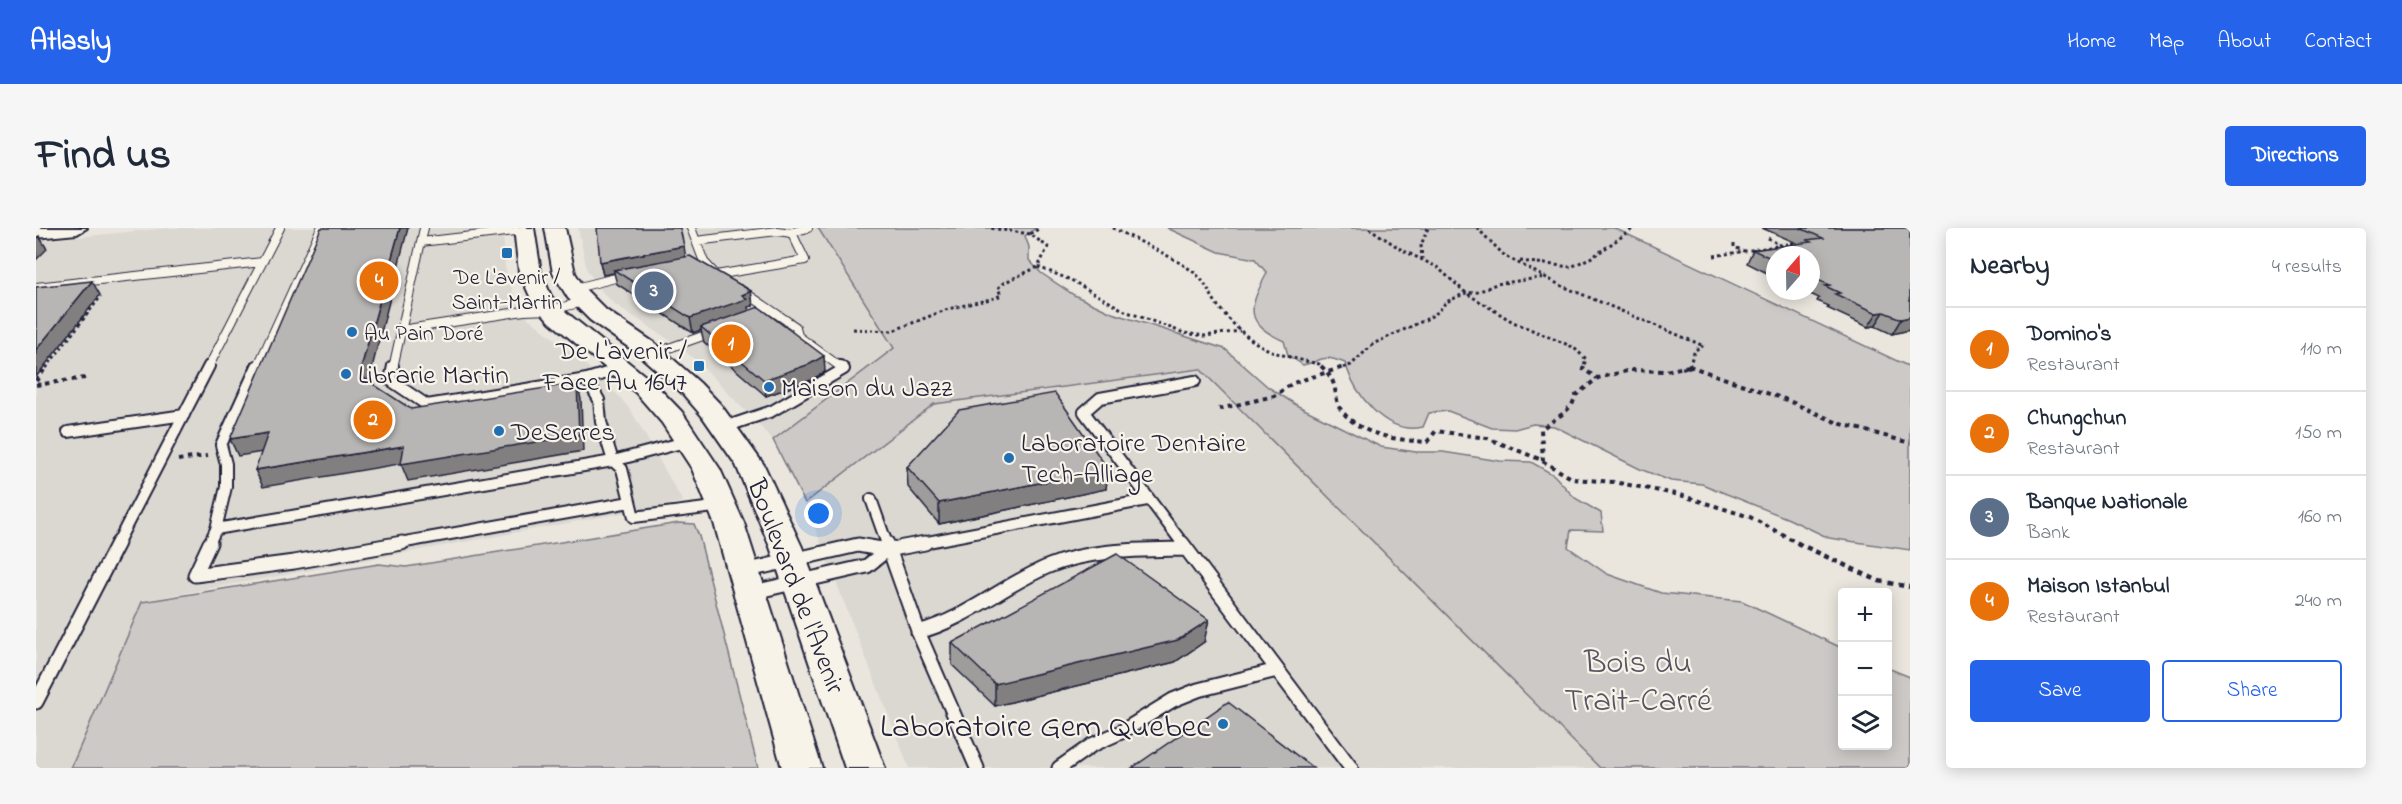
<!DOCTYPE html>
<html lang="en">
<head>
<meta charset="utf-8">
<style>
  :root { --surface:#fff; --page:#f6f6f7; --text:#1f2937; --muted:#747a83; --line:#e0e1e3; --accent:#2563eb }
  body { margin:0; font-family:"Indie Flower",sans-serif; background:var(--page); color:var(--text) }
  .controls { position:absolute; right:18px; bottom:18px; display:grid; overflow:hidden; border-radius:6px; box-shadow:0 3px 15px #0003 }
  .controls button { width:54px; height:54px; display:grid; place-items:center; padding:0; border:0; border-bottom:2px solid var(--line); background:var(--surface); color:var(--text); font:30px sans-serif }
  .compass { position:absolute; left:1730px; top:18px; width:54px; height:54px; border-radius:50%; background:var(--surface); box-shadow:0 3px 15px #0003; rotate:20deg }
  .you { position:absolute; left:783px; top:286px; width:21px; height:21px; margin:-15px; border:4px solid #fff; border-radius:50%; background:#1a73e8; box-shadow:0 0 0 9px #1a73e833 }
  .badge { display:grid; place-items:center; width:39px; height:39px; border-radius:50%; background:var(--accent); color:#fff; font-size:20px; font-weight:700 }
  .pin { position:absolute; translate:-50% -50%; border:3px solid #fff; box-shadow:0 2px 6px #0006 }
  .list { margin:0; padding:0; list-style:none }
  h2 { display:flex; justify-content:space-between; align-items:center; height:78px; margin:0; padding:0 24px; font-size:26px }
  h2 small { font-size:20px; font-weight:400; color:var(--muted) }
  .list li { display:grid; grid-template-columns:39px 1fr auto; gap:18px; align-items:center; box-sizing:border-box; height:84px; padding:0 24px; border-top:2px solid var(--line) }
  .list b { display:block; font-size:22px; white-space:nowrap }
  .list p { margin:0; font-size:20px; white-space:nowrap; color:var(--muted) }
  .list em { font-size:20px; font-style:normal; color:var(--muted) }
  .actions { display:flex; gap:12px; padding:18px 24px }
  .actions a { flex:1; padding:14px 0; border:2px solid var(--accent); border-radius:6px; text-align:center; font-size:21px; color:var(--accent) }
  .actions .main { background:var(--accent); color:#fff }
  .icon { flex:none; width:33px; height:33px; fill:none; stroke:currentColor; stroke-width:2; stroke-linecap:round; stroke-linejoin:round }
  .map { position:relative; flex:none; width:1874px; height:540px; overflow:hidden; border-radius:6px }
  header { display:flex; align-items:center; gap:36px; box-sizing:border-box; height:84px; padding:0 30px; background:var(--accent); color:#fff }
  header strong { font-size:28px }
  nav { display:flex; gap:33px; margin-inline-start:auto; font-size:21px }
  .intro { display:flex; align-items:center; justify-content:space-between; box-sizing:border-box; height:144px; padding:0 36px }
  h1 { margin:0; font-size:42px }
  .button { padding:15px 27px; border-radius:6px; background:var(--accent); color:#fff; font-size:21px; font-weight:700 }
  main { display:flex; gap:36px; padding:0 36px }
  aside { flex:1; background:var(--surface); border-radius:6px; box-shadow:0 3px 15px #0003 }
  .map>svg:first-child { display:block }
  .built { fill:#dbd8d2 }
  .green { fill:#cdc9c6; stroke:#787680; stroke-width:1.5 }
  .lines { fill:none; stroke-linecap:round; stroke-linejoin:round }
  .lane-far2-casing { stroke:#22223b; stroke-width:10 }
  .lane-far1-casing { stroke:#22223b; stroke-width:14 }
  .lane-casing { stroke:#22223b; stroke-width:17 }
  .secondary-casing { stroke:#22223b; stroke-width:4 }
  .path-far2 { stroke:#22223b; stroke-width:3; stroke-dasharray:3 3; stroke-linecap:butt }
  .path-far1 { stroke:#22223b; stroke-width:4; stroke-dasharray:4.5 4.5; stroke-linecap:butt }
  .path { stroke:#22223b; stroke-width:4.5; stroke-dasharray:5 5; stroke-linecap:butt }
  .lane-far2 { stroke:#f7f3e8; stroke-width:8 }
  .lane-far1 { stroke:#f7f3e8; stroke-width:10 }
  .lane { stroke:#f7f3e8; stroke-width:13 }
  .secondary { fill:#f7f3e8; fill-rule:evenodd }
  .wall { fill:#9e9d9c; stroke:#22223b; stroke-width:1.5 }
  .shaded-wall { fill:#817f7f; stroke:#22223b; stroke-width:1.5 }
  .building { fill:#b8b6b5; stroke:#22223b; stroke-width:1.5 }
  .poi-dot { fill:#1f6fb2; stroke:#f7f3e8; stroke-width:2 }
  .labels { text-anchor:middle; stroke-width:4.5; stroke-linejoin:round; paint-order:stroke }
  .far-poi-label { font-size:22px; fill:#22223b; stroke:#f7f3e8 }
  .poi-label { font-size:27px; fill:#22223b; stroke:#f7f3e8; text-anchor:start }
  .street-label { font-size:27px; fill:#22223b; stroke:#f7f3e8 }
  .near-park-label { font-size:33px; fill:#555465; stroke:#f7f3e8 }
  .near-poi-label { font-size:33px; fill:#22223b; stroke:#f7f3e8; text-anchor:end }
</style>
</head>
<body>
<header>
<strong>Atlasly</strong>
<nav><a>Home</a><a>Map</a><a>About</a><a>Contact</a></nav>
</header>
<div class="intro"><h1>Find us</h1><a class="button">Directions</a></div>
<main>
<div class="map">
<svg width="1874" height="540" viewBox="0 0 1874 540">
  <rect width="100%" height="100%" fill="#eae6de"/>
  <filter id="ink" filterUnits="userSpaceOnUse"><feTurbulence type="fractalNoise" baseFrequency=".0167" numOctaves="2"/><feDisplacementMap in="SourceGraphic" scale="12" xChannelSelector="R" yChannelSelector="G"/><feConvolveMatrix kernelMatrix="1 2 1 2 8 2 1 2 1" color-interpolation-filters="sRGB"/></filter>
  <g filter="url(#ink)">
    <path class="built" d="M132,0H467L469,39L480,74L491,89L540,128L582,167L596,184L647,274L106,373L35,540H0V13Z
      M542,0H782L858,120L737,212L674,146L647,121L580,77L567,65L551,42Z
      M1164,141L1564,540H873L769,275L898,176Z"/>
    <path class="green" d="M782,0H1000L989,8L993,19V32L1005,45L1038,67L1076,85L1189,121L1232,159L1262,178L1345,219L1380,224H1407L1464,233L1495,234L1518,247L1539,270L1565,285L1567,303L1535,302L1532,319L1571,346L1625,365L1706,373L1806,420V518H1852V440L1874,449V540H1564L1164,141L898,176L769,275L737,212L858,120Z
      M1131,0H1578L1874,139V322L1793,310L1753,291L1666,256L1635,253L1604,241L1518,198L1497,196L1479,201L1456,200L1412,183L1393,185L1387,199C1349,208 1319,166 1309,135C1285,126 1289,132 1267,137L1252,127L1248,113C1208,95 1212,81 1231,45L1219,31L1183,24Z
      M643,295L658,296L663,308L722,540H35L106,374L343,336L370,339Z"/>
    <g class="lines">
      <g class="lane-far2-casing">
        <path id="lane-far2" d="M655,0L668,34L680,47
          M753,5L772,0
          M660,13L741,3L756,5L769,32L680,47
          M385,14L488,2
          M0,59L226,34
          M536,61L591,47
          M704,61L760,99L762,108L806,140
          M365,102L488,83L515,82L547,74
          M616,126L678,104
          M172,140L244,0
          M221,140L285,0
          M357,140L388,0"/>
      </g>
      <g class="lane-far1-casing">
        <path id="lane-far1" d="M221,138L185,217L190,236V259L180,301L577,233L653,213
          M357,138L354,152L391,177L551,151L587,140
          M551,151L563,172L565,194L577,233L586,241L598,289L686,278
          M689,199L736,183L808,141L804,138
          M32,204L148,187
          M835,271L851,316
          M81,316L173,138
          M173,316L180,301
          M358,316L594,274
          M881,316L1111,272
          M1147,316L1048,184L1064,170L1159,153"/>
      </g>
      <g class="lane-casing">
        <path id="lane" d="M174,315L159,347L258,334L366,315
          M851,315L884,408L941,540
          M1146,315L1315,540
          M851,322L889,315
          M708,343L822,317L851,322L831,338L718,364
          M882,404C931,391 967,357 1013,338C1054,321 1105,322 1149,321
          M0,474L82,315
          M1023,540L1056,517L1085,504L1137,472L1162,462L1241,442"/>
      </g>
      <g class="secondary-casing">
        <path id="secondary" d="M0,0H51L41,6L0,10Z
          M478,0H498L505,44L515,68L530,84L618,155L646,184L684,241L708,295L786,540H746L678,295L656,241L626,195L600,165L514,94L497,75L483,44Z
          M509,0H529L539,45L549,61L570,82L620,116L664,155L685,177L728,237L766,319L849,540H809L734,319L700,237L666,188L646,165L602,126L554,92L532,70L517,45Z"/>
      </g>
      <path class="path-far2" d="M1077,0C1098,11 1147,33 1162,48C1172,58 1176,71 1185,82C1217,120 1236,126 1283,136L1287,140
        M1333,0L1366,22L1401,39L1430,65L1477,94L1537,119L1550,131L1547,140
        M1441,0L1469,28L1524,57L1668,118
        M994,6L1004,0
        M1732,10L1744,17
        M1698,16V19L1708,23
        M1678,28L1765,14
        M1386,32L1385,17L1392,0
        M1484,33L1535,39L1558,28L1598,0
        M1002,39L1035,52L1089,83L1148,105L1169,108L1204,103
        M817,101L856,103L912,81L959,70L965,67L962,60L967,55L1002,39L1012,19L994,6L954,0
        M1653,138L1659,122L1667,118
        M10,140L65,68
        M1307,140L1315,137L1337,116L1389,92L1402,84L1410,74L1430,65L1442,64L1460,56L1510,49
        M1646,140H1658"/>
      <path class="path-far1" d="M1285,138C1306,157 1295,169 1306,183C1325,208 1362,212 1391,214L1400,203L1451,210L1503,231L1537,251L1578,254L1644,267L1714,289L1764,316
        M1548,138L1547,141L1561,150
        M1653,138L1751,172L1802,195L1874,215
        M0,153L11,138
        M0,157L49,150
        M1183,181L1238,168L1257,155L1311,138
        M142,232L171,228
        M1507,233L1505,201L1528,185L1536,177L1540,167L1562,150L1595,142L1630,143L1653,138"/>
      <path class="path" d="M1761,315L1843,353L1874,359"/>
      <use href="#lane-far2" class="lane-far2"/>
      <use href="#lane-far1" class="lane-far1"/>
      <use href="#lane" class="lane"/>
      <use href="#secondary" class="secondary"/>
    </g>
    <path class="wall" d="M1726,0H1874V102L1856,106L1839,98L1832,99L1791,80L1793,78L1781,73L1783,70L1768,63H1775V27H1739V49L1711,35L1717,22L1763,16Z
      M650,29L715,63L717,78L712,79L713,83L789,144L775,152L730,168L668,114L665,102L657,105L581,56L578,45L567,47L564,34Z
      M871,239L1072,241L1070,261L903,296L872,259Z
      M1168,414L1139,434L959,478L916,437V415Z"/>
    <path class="shaded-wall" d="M364,0H372L330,163L323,147Z
      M3,8L11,21L0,32V11Z
      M648,18L650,31L578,42V45L567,47L564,34Z
      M56,53L64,67L0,149V122Z
      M715,63L717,78L712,79L713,85L665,99V102L657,105L654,90Z
      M1848,84L1839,98L1832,99L1841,85Z
      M1874,89V102L1856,106L1865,91Z
      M788,128L789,144L775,152L730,168L728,152Z
      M541,155L545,171L547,223L372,253L365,236Z
      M232,205L240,222L202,228L194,211Z
      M368,218L375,234L227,259L219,242Z
      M1072,241L1070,261L903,296V275Z
      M1173,392L1168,414L1139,434L959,478V456Z"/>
    <path class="building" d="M285,0H364L323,147L375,181L541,155L543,207L365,236L368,218L219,242L232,205L194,211Z
      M561,0H644L648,18L564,34Z
      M1764,0H1874V89L1865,91L1848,84L1841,85L1799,66L1804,65L1789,58L1794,57L1775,49V27H1739V32L1717,22L1775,14L1770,12L1787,10Z
      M654,28L715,63L706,67L711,71L654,90L578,42Z
      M56,53L0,122V59Z
      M723,79L788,128L774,136L728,152L665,99Z
      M1019,165L1072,241L903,275L871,239L923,182Z
      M1081,326L1173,392L1142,412L959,456L916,415Z
      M1192,474L1277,540H1096Z"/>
  </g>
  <g class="poi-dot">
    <rect x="465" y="19" width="12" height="12" rx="3"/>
    <circle cx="316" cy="104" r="6"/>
    <rect x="657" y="132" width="12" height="12" rx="3"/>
    <circle cx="310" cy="146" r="6"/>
    <circle cx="733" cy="159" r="6"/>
    <circle cx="463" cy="203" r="6"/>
    <circle cx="973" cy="230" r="6"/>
    <circle cx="1187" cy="496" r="6"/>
  </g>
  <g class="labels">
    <g class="far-poi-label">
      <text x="471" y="56">De L'avenir /<tspan x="471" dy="25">Saint-Martin</tspan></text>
      <text x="328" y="112" text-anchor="start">Au Pain Doré</text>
    </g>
    <g class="poi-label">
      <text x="651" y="131" text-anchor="end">De L'avenir /<tspan x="651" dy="31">Face Au 1647</tspan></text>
      <text x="322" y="155">Librarie Martin</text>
      <text x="745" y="168">Maison du Jazz</text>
      <text x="475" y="212">DeSerres</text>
      <text x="985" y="223">Laboratoire Dentaire<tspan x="985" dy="31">Tech-Alliage</tspan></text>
    </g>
    <g class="street-label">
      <text transform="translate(761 358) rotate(69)" y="9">Boulevard de l'Avenir</text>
    </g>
    <g class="near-park-label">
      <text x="1602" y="444">Bois du<tspan x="1602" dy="38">Trait-Carré</tspan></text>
    </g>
    <g class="near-poi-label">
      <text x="1175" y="508">Laboratoire Gem Quebec</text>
    </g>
  </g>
</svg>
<div class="controls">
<button>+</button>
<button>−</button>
<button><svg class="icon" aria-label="layers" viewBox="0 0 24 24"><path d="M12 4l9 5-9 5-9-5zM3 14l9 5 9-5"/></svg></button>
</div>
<svg class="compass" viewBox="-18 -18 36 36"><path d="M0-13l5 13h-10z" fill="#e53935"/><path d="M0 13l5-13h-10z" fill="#747a83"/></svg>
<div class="you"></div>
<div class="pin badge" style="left:695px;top:116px;background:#e8710a">1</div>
<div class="pin badge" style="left:337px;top:192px;background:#e8710a">2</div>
<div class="pin badge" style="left:618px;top:63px;background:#5c6f8a">3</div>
<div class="pin badge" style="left:343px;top:53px;background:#e8710a">4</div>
</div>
<aside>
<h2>Nearby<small>4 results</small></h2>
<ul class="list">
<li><span class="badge" style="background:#e8710a">1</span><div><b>Domino's</b><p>Restaurant</p></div><em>110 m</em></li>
<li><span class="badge" style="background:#e8710a">2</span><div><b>Chungchun</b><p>Restaurant</p></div><em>150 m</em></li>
<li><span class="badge" style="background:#5c6f8a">3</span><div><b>Banque Nationale</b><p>Bank</p></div><em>160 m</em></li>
<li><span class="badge" style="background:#e8710a">4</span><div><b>Maison Istanbul</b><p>Restaurant</p></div><em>240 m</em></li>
</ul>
<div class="actions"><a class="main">Save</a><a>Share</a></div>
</aside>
</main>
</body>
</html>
